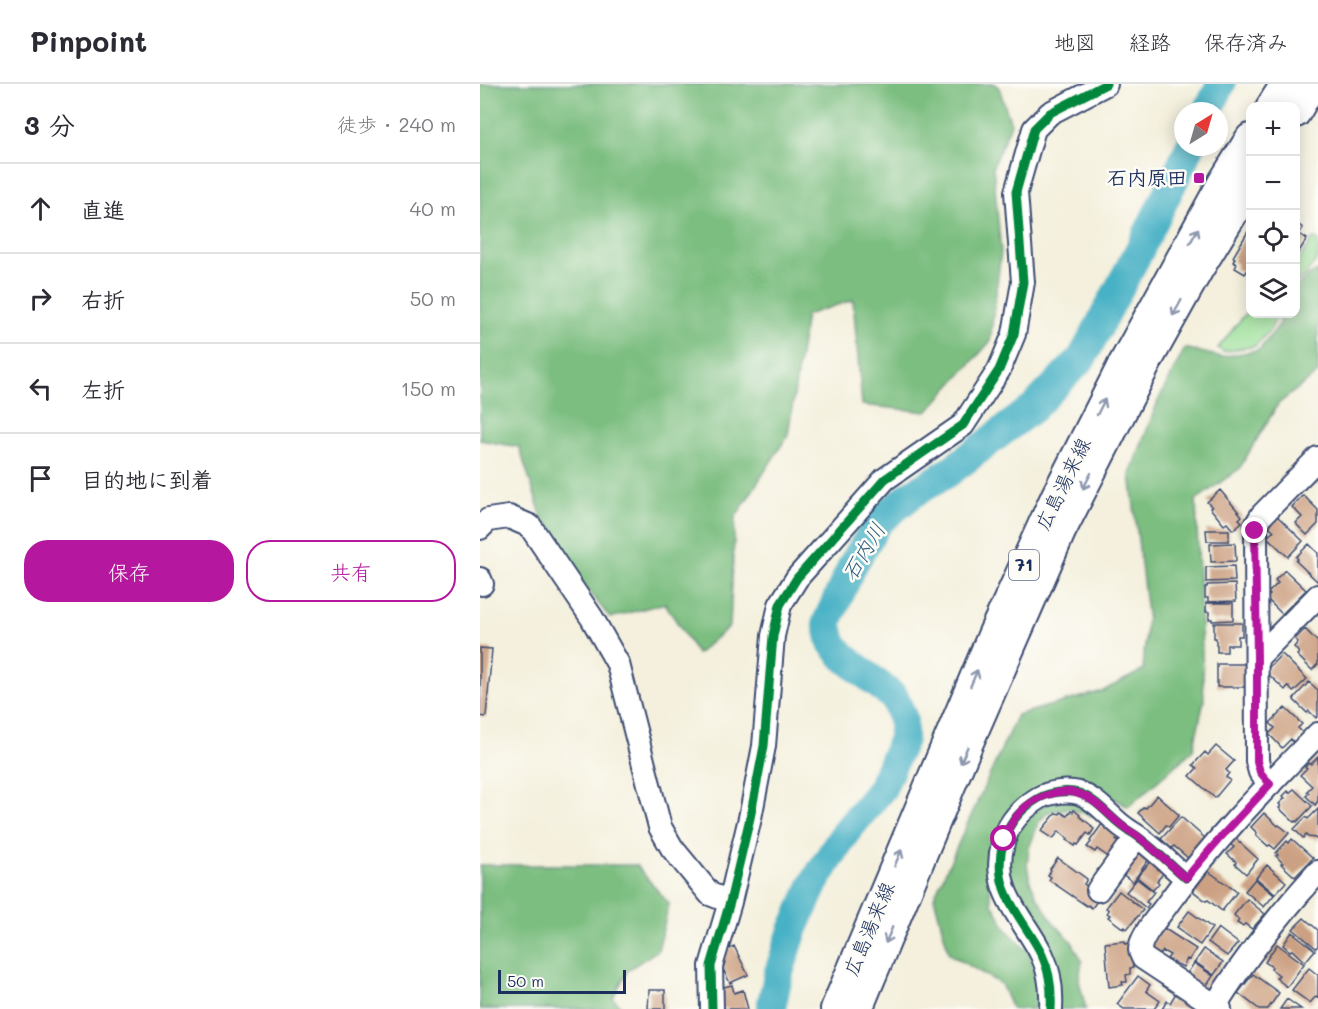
<!DOCTYPE html>
<html lang="ja">
<head>
<meta charset="utf-8">
<style>
  :root { --surface:#fff; --page:#f2f2f3; --text:#2b2b33; --muted:#7c7c81; --line:#e1e1e2; --accent:#b5179e }
  body { margin:0; font-family:Mali,"Klee One",sans-serif; background:var(--page); color:var(--text) }
  .controls { position:absolute; right:18px; top:18px; display:grid; overflow:hidden; border-radius:12px; box-shadow:0 3px 15px #0003 }
  .controls button { width:54px; height:54px; display:grid; place-items:center; padding:0; border:0; border-bottom:2px solid var(--line); background:var(--surface); color:var(--text); font:30px sans-serif }
  .compass { position:absolute; left:694px; top:18px; width:54px; height:54px; border-radius:50%; background:var(--surface); box-shadow:0 3px 15px #0003; rotate:37deg }
  .scale { position:absolute; left:18px; bottom:15px; width:128px; box-sizing:border-box; padding-left:6px; border:3px solid #1b2f5e; border-top:0; font-size:16px; line-height:21px; white-space:nowrap; color:#1b2f5e; -webkit-text-stroke:4px #fdfcf7; paint-order:stroke }
  .stop { position:absolute; width:18px; height:18px; margin:-14px; border:4px solid #b5179e; border-radius:50%; background:#fff }
  .stop.end { background:#b5179e; border-color:#fff; box-shadow:0 2px 6px #0008 }
  .list { margin:0; padding:0; list-style:none }
  h2 { display:flex; justify-content:space-between; align-items:center; height:78px; margin:0; padding:0 24px; font-size:26px }
  h2 small { font-size:20px; font-weight:400; color:var(--muted) }
  .list li { display:grid; grid-template-columns:39px 1fr auto; gap:18px; align-items:center; box-sizing:border-box; height:90px; padding:0 24px; border-top:2px solid var(--line) }
  .list b { display:block; font-size:22px; white-space:nowrap }
  .list em { font-size:20px; font-style:normal; color:var(--muted) }
  .actions { display:flex; gap:12px; padding:18px 24px }
  .actions a { flex:1; padding:14px 0; border:2px solid var(--accent); border-radius:24px; text-align:center; font-size:21px; color:var(--accent) }
  .actions .main { background:var(--accent); color:#fff }
  .icon { flex:none; width:33px; height:33px; fill:none; stroke:currentColor; stroke-width:2; stroke-linecap:round; stroke-linejoin:round }
  .map { position:relative; flex:none; width:838px; height:925px; overflow:hidden }
  header { display:flex; align-items:center; gap:36px; box-sizing:border-box; height:84px; padding:0 30px; background:var(--surface); border-bottom:2px solid var(--line) }
  header strong { font-size:28px }
  nav { display:flex; gap:33px; margin-inline-start:auto; font-size:21px }
  main { display:flex }
  aside { flex:1; background:var(--surface) }
  .map>svg:first-child { display:block }
  .green { fill:#9adf97; stroke:#5a877a; stroke-width:1.5 }
  .forest { fill:#7bbe80; stroke:#4b766f; stroke-width:1.5 }
  .lines { fill:none; stroke-linecap:round; stroke-linejoin:round }
  .river { stroke:#46b1c5; stroke-width:30 }
  .building { fill:#cca082 }
  .minor-casing { stroke:#3c4c71; stroke-width:26 }
  .major-casing { stroke:#3c4c71; stroke-width:32 }
  .minor { stroke:#fff; stroke-width:22 }
  .major { stroke:#fff; stroke-width:28 }
  .cycleway-casing { stroke:#fdfcf7; stroke-width:13 }
  .cycleway { stroke:#00873e; stroke-width:9 }
  .oneway { stroke:#8d97ae }
  .route { stroke:#b5179e; stroke-width:8 }
  .poi-dot { fill:#b5179e; stroke:#fdfcf7; stroke-width:2 }
  .labels { text-anchor:middle; stroke-width:5; stroke-linejoin:round; paint-order:stroke }
  .shield { fill:#fdfcf7; stroke:#5f6c8c; stroke-width:1.5 }
  .shield-label { font-size:18px; font-weight:bold; fill:#1b2f5e }
  .poi-label { font-size:20px; font-weight:bold; fill:#1b2f5e; stroke:#fdfcf7; text-anchor:end }
  .street-label { font-size:20px; fill:#1b2f5e; stroke:#fdfcf7 }
  .water-label { font-size:21px; font-style:italic; fill:#2a5c82; stroke:#fdfcf7 }
</style>
</head>
<body>
<header>
<strong>Pinpoint</strong>
<nav><a>地図</a><a>経路</a><a>保存済み</a></nav>
</header>
<main>
<aside>
<h2>3 分<small>徒歩 · 240 m</small></h2>
<ul class="list">
<li><svg class="icon" aria-label="ahead" viewBox="0 0 24 24"><path d="M12 20V5M6 11l6-6 6 6"/></svg><div><b>直進</b></div><em>40 m</em></li>
<li><svg class="icon" aria-label="right" viewBox="0 0 24 24"><path d="M7 20v-9h11M14 6l5 5-5 5"/></svg><div><b>右折</b></div><em>50 m</em></li>
<li><svg class="icon" aria-label="left" viewBox="0 0 24 24"><path d="M17 20v-9H6M10 6l-5 5 5 5"/></svg><div><b>左折</b></div><em>150 m</em></li>
<li><svg class="icon" aria-label="arrive" viewBox="0 0 24 24"><path d="M6 21V4h12l-3 4 3 4H6"/></svg><div><b>目的地に到着</b></div></li>
</ul>
<div class="actions"><a class="main">保存</a><a>共有</a></div>
</aside>
<div class="map">
<svg width="838" height="925" viewBox="0 0 838 925">
  <rect width="100%" height="100%" fill="#fdfcf7"/>
  <filter id="ink" filterUnits="userSpaceOnUse"><feTurbulence type="fractalNoise" baseFrequency=".0167" numOctaves="2"/><feDisplacementMap in="SourceGraphic" scale="12" xChannelSelector="R" yChannelSelector="G"/><feConvolveMatrix kernelMatrix="1 2 1 2 8 2 1 2 1" color-interpolation-filters="sRGB"/></filter>
  <filter id="wash" filterUnits="userSpaceOnUse"><feTurbulence type="fractalNoise" baseFrequency=".008" numOctaves="4" result="noise"/><feDisplacementMap in="SourceGraphic" scale="24" xChannelSelector="R" yChannelSelector="G"/><feGaussianBlur stdDeviation="1.35" result="paint"/><feColorMatrix in="noise" values="0 0 0 0 0 0 0 0 0 0 0 0 0 0 0 0 0 1.4 0 .05"/><feComposite in="paint" operator="in"/></filter>
  <g filter="url(#wash)">
    <rect width="100%" height="100%" fill="#f4f0dd"/>
    <path class="green" d="M833,155L838,156V174L826,190L816,199V180Z
      M770,225V230H798L790,246L775,262L743,268L738,264L762,234Z"/>
    <path class="forest" d="M0,0H515L519,4L531,40L513,82L521,168L510,258L447,328L382,321L373,216L326,231L308,351L255,434L250,542L217,570L185,519L130,534L70,458L39,363L0,356Z
      M838,187V289L798,320L759,385L716,416L724,617L713,666L648,723L609,699L567,705L514,751L507,791L512,819L527,846L550,870L557,900V925H532L521,900L469,870L454,813L537,631L623,607L663,586L667,530L650,390L678,317L705,264L741,273L779,266L800,240L797,230H816V204L827,192Z
      M596,716L618,731L610,732L590,724L568,728L559,738L549,764L547,781L550,797L556,811L573,838L592,858L602,877L599,897L606,925H579L524,785L539,738L566,719Z
      M0,781H156L189,820L178,866L148,886L133,914L143,925H0Z"/>
    <g class="lines">
      <path class="river" d="M728,27L741,0
        M292,925V919L299,888L313,846L334,799L365,749L402,704L423,655V635L414,613L364,573L352,559L347,538L373,480L399,437L431,411L469,388L553,324L602,274L659,167L710,63"/>
    </g>
    <g id="blocks">
      <path class="building" d="M816,139L823,144L819,150L827,155L816,172Z
        M770,144V189L767,187L765,190L755,184L757,180L753,178L755,174L753,173Z
        M740,406L762,432L759,435L762,438L753,446L747,439L744,441L730,424L732,423L727,418Z
        M823,411L838,426V440L827,451L817,441V440L816,439L822,433L812,423Z
        M796,431L823,457L808,473L787,453L794,447L787,440Z
        M726,446H749V457H727Z
        M755,459L756,477L731,478L730,460Z
        M829,460L838,469V498L816,477L818,475L816,473Z
        M754,482L755,497L726,498V483Z
        M805,486L826,506L802,530L786,514L790,511L788,509L798,499L795,496Z
        M755,500L756,517L728,518V514H725V503H727V501Z
        M726,519H753V536L732,537V535H729V528H726Z
        M734,539H762V552H758V561H747V568H737V561H736V554H734Z
        M825,545L838,558V580L832,586L817,571L819,569L814,563L818,558L815,555Z
        M0,564L12,565L6,633L0,632Z
        M802,570L827,595L813,608L808,602L805,606L785,587Z
        M737,580H767V603H737Z
        M829,598L838,606V632L836,634L829,627L827,629L814,616L815,614H814Z
        M805,624L822,640L818,644L823,649L814,659L811,655L802,664L789,650L795,644L790,639Z
        M736,662L754,677L746,686L749,689L746,693L750,696L735,714L710,692L717,684L713,681L725,668L728,671Z
        M838,673V717L835,721L826,712L829,709L827,707L832,702L820,691L827,684L825,683L829,679L831,680Z
        M814,705L832,722L817,738L816,737L814,738L799,724L801,722L799,720L805,714L803,712L808,707L809,709Z
        M677,711L699,731L689,743L686,741L680,749L658,729L664,723L666,724Z
        M838,725V757L835,754L828,753L826,751L823,754L814,745L826,733L828,735Z
        M594,726L600,731L599,732L612,742L611,743L614,745L610,751L607,749L598,761L596,760L595,762L587,756L588,755L579,747L573,755L561,747L576,729L580,730L581,728L587,732L591,727L593,728Z
        M784,729L798,742L799,741L809,749L795,765L790,761L788,762L776,751L777,749L771,743Z
        M701,733L726,755L708,774L694,762L691,764L681,755Z
        M622,740L639,752L636,756L642,760L630,774L617,765L615,768L607,763L611,758L610,757Z
        M755,754L778,775L766,790L755,780L756,778L747,770L754,763L750,760Z
        M812,755L833,774L815,793L801,780L803,779L796,772L798,771L796,769L807,757L809,759Z
        M657,766L669,775L653,798L641,789Z
        M578,774L607,795L604,800L616,809L620,813L612,824L608,821L607,822L569,796L571,793L568,791L571,786L570,785Z
        M671,777L684,788L677,797L679,799L673,806L657,793Z
        M787,781L806,798L795,810L776,794Z
        M728,787L757,808L742,827L728,816L726,817L713,807Z
        M657,795L674,808L666,818L669,820L666,824L646,808Z
        M775,795L794,811L784,823L765,807Z
        M639,807L663,826L647,845L645,843L644,845L628,833L630,831L627,829L629,826L626,824Z
        M767,815L785,830L772,845L765,840L762,842L757,839L759,836L754,831Z
        M709,827L732,844L720,861L704,850L705,849L697,843Z
        M824,834L838,846V862L836,864L813,845Z
        M682,843L716,865L709,876L707,875L703,883L687,875L690,871L683,867L680,871L669,864Z
        M738,844L758,859L747,872L728,858Z
        M812,848L835,866L825,878L812,866L810,867L803,861Z
        M645,857V860L650,859L653,884H650V890L646,891L647,898H642L643,901L629,903L625,859Z
        M797,860L824,880L807,903L796,894L799,891L791,885L792,883L785,878Z
        M254,862L268,891L250,899L236,871Z
        M724,865L743,878L734,891L715,878Z
        M714,879L733,892L724,906L705,893Z
        M829,884L838,891V914L836,912L830,919L812,906Z
        M773,890L799,909L788,925H779L758,909Z
        M658,892L670,901L666,907L680,917L674,925H644L637,920Z
        M252,901L254,909L263,906L268,925H244L236,905Z
        M169,906H185V925H168Z
        M696,909L716,922L714,925H682L687,917L690,919Z
        M807,915L821,925H800Z"/>
    </g>
  </g>
  <g filter="url(#ink)">
    <use href="#blocks" fill-opacity="0" stroke="#3c4c71" stroke-width="1.5"/>
    <g class="lines">
      <g class="minor-casing">
        <path id="minor" d="M0,444L8,436L29,433L50,442L112,534L138,580L180,743L192,764L230,810L250,818
          M0,495L2,500
          M777,574L838,512
          M790,700L780,688L777,677L776,441L782,431L838,374
          M618,806L657,752
          M232,925L231,882L250,818L270,734L284,662L293,552L300,521L317,494L405,395L483,341L519,286L534,250L543,198L536,108L554,45L570,29L626,0
          M571,925C572,907 570,888 562,871C543,832 510,808 523,759C528,739 541,725 559,714C569,708 587,706 599,709C616,715 628,731 642,742C648,747 655,750 661,755C677,767 691,781 706,794
          M733,925C763,876 799,831 838,788
          M740,925L663,874C662,871 660,869 660,866C660,854 676,835 683,826C729,762 783,706 838,650"/>
      </g>
      <g class="major-casing">
        <path id="major" d="M791,22L805,0
          M816,29L833,0
          M355,925L513,549L576,411L641,283L742,99L770,54
          M378,925L490,656L581,448L670,273L718,187L770,102"/>
      </g>
      <use href="#minor" class="minor"/>
      <use href="#major" class="major"/>
      <g class="cycleway-casing">
        <path id="cycleway" d="M232,925L231,882L250,818L270,734L284,662L293,552L300,521L317,494L405,395L483,341L519,286L534,250L543,198L536,108L554,45L570,29L626,0
          M571,925C572,907 570,888 562,871C543,832 510,808 523,759C528,739 541,725 559,714C569,708 587,706 599,709C616,715 628,731 642,742C648,747 655,750 661,755C677,767 691,781 706,794"/>
      </g>
      <use href="#cycleway" class="cycleway"/>
    </g>
    <defs><path id="oneway-shaft" d="M-6 0H5M1.5-3L5.5 0L1.5 3" fill="none" stroke-width="1.6" stroke-linecap="round" stroke-linejoin="round" transform="scale(1.5)"/></defs>
    <g class="oneway">
      <use href="#oneway-shaft" transform="translate(714 152) rotate(-61)"/>
      <use href="#oneway-shaft" transform="translate(697 224) rotate(119)"/>
      <use href="#oneway-shaft" transform="translate(621 323) rotate(-63)"/>
      <use href="#oneway-shaft" transform="translate(607 397) rotate(117)"/>
      <use href="#oneway-shaft" transform="translate(494 594) rotate(-67)"/>
      <use href="#oneway-shaft" transform="translate(484 671) rotate(113)"/>
      <use href="#oneway-shaft" transform="translate(418 774) rotate(-67)"/>
      <use href="#oneway-shaft" transform="translate(409 851) rotate(113)"/>
    </g>
  </g>
  <g class="lines" filter="url(#ink)">
    <path class="route" d="M524,755C528,745 533,735 541,727C554,714 577,704 596,709C614,713 627,730 641,741C647,746 654,749 660,754C676,767 691,781 706,794L740,754L790,700L780,688L777,677V574L775,447"/>
  </g>
  <rect class="poi-dot" x="713" y="88" width="12" height="12" rx="3"/>
  <g class="labels">
    <rect class="shield" x="529" y="466" width="30" height="30" rx="4.5"/>
    <g class="shield-label">
      <text x="544" y="487">71</text>
    </g>
    <g class="poi-label">
      <text x="707" y="101">石内原田</text>
    </g>
    <g class="street-label">
      <text transform="translate(583 400) rotate(-64)" y="7">広島湯来線</text>
      <text transform="translate(389 845) rotate(-67)" y="7">広島湯来線</text>
    </g>
    <g class="water-label">
      <text transform="translate(384 468) rotate(-59)" y="7">石内川</text>
    </g>
  </g>
</svg>
<div class="controls">
<button>+</button>
<button>−</button>
<button><svg class="icon" aria-label="locate" viewBox="0 0 24 24"><circle cx="12" cy="12" r="6"/><path d="M12 2v4M12 18v4M2 12h4M18 12h4"/></svg></button>
<button><svg class="icon" aria-label="layers" viewBox="0 0 24 24"><path d="M12 4l9 5-9 5-9-5zM3 14l9 5 9-5"/></svg></button>
</div>
<svg class="compass" viewBox="-18 -18 36 36"><path d="M0-13l5 13h-10z" fill="#e53935"/><path d="M0 13l5-13h-10z" fill="#7c7c81"/></svg>
<div class="scale">50 m</div>
<div class="stop" style="left:524px;top:755px"></div>
<div class="stop end" style="left:775px;top:447px"></div>
</div>
</main>
</body>
</html>
